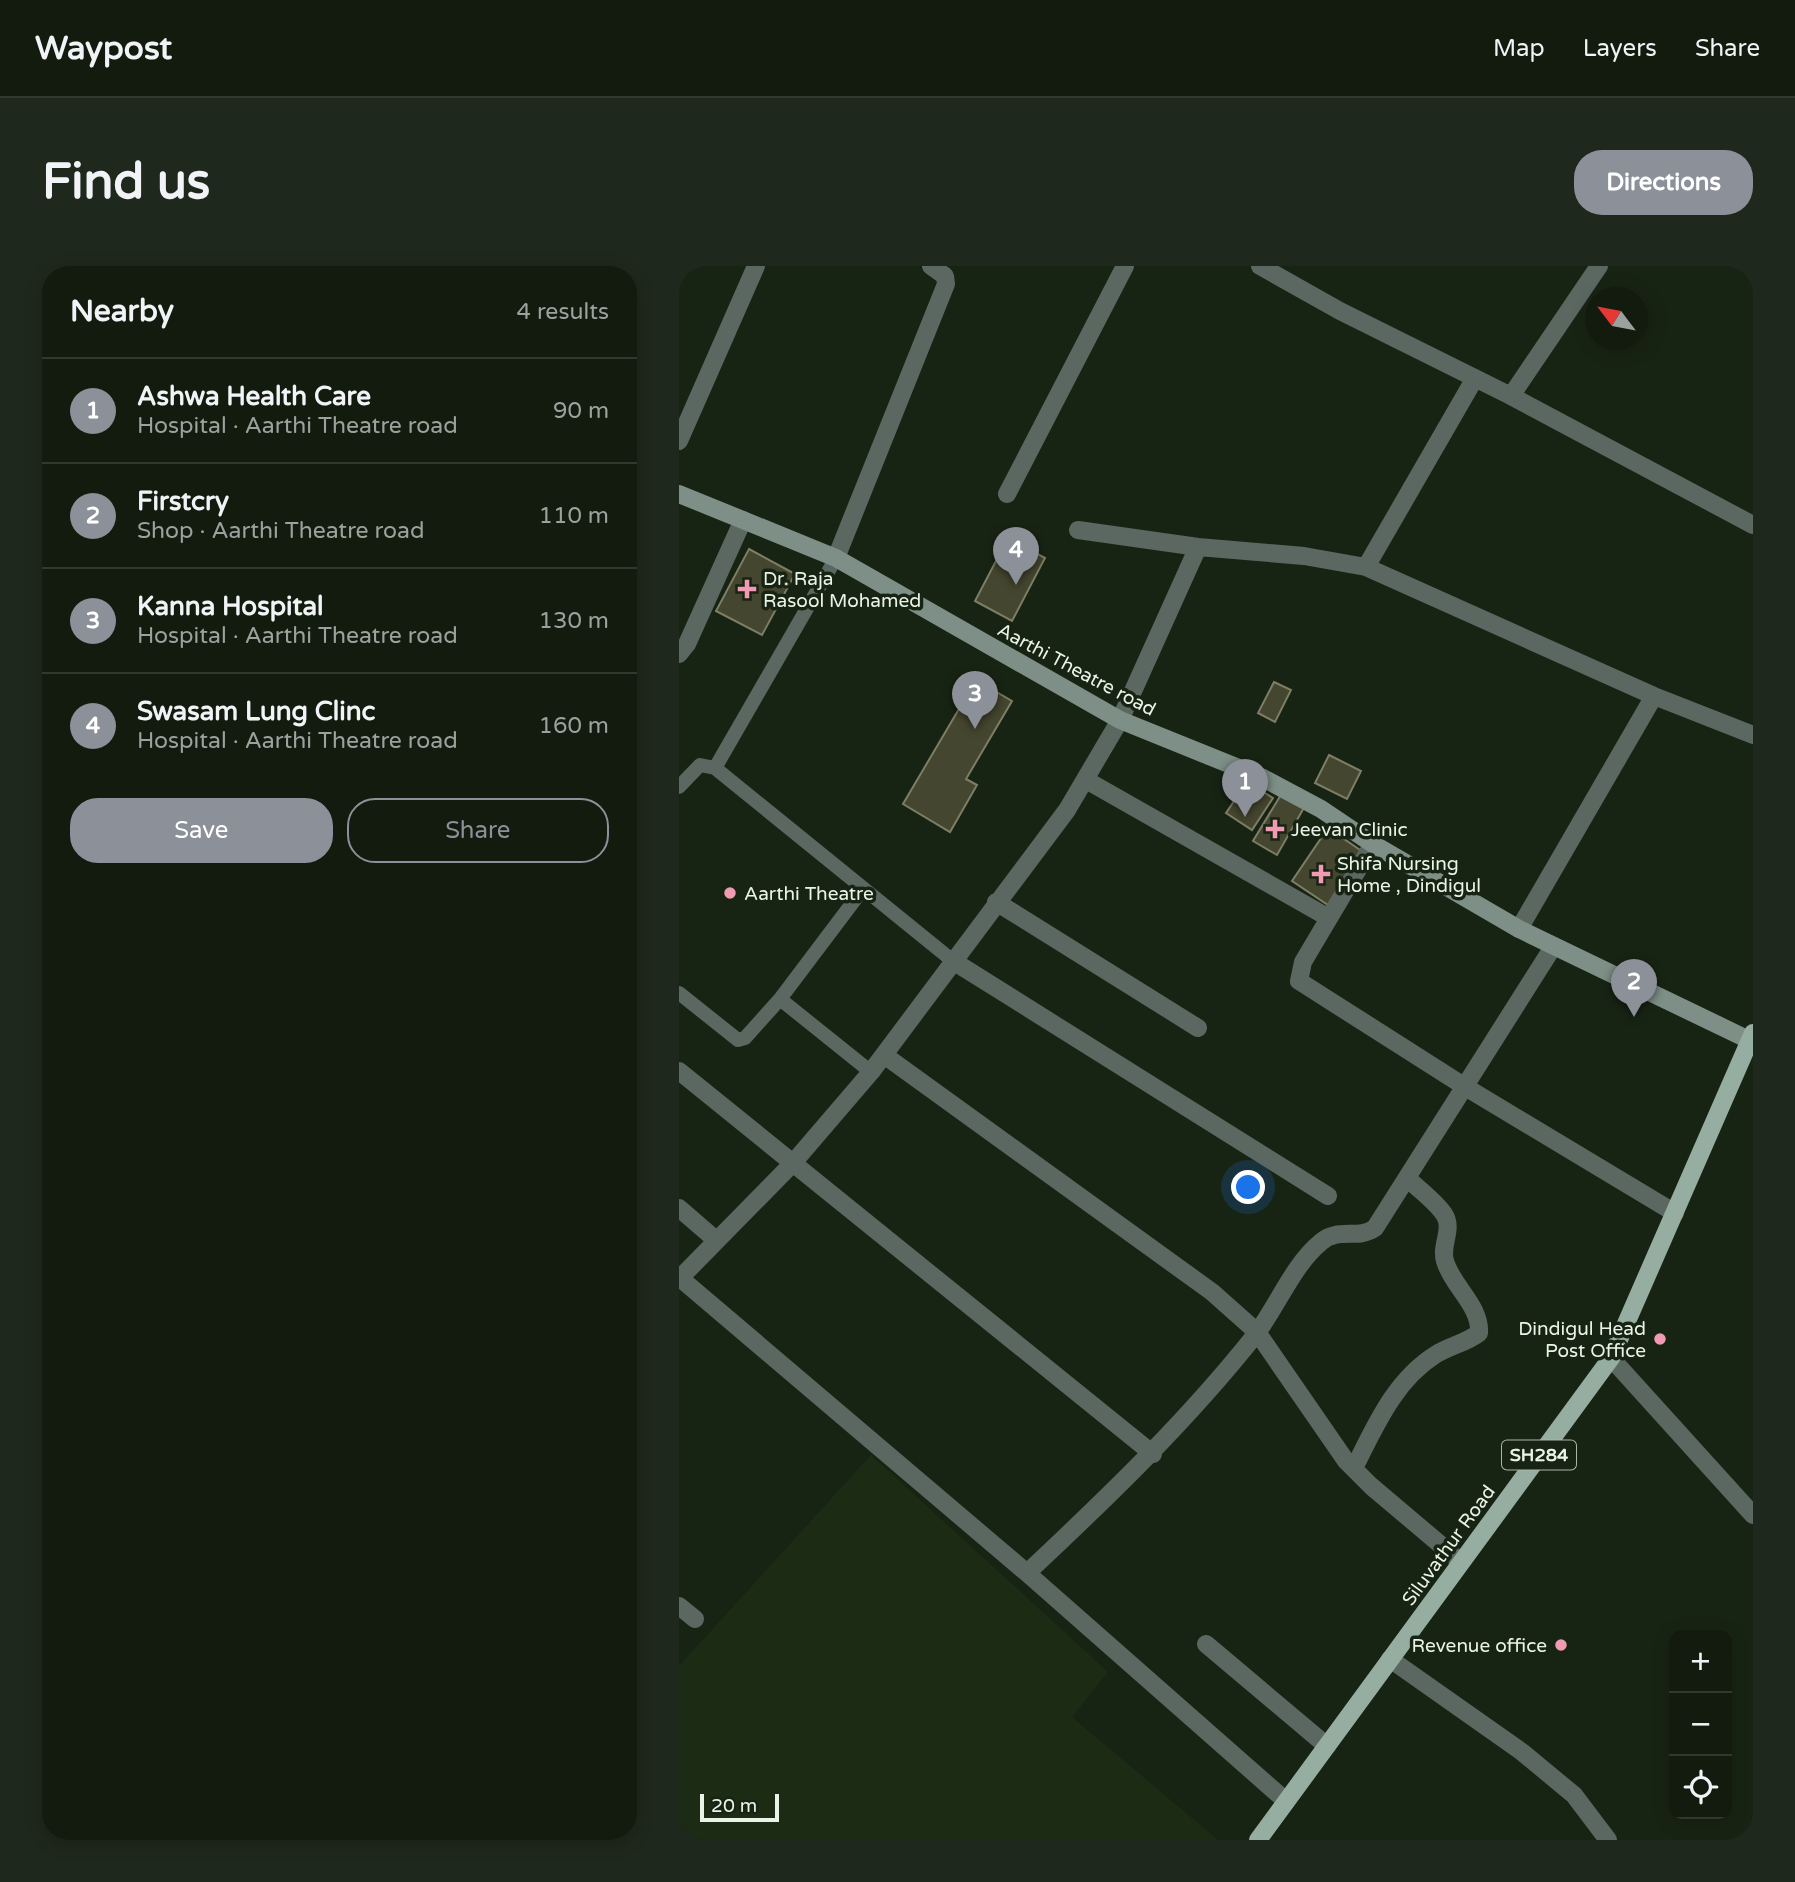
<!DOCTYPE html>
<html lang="en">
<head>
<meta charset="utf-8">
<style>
  :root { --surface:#121b0e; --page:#1f281c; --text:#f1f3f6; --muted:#9ca19e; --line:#31392e; --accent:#8c9099 }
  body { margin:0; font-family:"Varela Round",sans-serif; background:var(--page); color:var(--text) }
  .controls { position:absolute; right:21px; bottom:21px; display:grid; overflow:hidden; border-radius:14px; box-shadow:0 4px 18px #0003 }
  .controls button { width:63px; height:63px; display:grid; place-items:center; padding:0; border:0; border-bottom:2px solid var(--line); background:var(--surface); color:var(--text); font:35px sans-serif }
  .compass { position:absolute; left:906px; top:21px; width:63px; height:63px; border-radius:50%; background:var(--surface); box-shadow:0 4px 18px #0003; rotate:302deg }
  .scale { position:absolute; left:21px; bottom:18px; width:79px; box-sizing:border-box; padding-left:7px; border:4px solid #eaf3e7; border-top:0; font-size:19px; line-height:24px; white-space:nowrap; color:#eaf3e7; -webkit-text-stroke:5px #182413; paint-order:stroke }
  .you { position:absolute; left:570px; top:922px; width:24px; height:24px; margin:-18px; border:5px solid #fff; border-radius:50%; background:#1a73e8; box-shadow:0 0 0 10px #1a73e833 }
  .badge { display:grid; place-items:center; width:46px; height:46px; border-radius:50%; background:var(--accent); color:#fff; font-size:23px; font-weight:700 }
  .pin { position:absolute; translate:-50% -58px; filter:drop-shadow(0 2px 4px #0008) }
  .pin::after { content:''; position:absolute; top:37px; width:24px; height:21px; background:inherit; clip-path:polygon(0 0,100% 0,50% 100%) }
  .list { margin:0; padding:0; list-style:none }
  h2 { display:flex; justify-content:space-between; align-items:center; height:91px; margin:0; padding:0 28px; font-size:30px }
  h2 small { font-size:23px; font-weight:400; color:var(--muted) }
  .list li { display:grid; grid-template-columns:46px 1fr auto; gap:21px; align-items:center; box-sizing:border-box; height:105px; padding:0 28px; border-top:2px solid var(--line) }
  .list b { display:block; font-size:26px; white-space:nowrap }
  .list p { margin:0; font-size:23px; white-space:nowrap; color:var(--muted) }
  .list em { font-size:23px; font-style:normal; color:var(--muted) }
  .actions { display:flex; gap:14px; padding:21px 28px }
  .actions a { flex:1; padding:16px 0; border:2px solid var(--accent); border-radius:28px; text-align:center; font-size:24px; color:var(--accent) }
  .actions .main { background:var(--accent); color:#fff }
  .icon { flex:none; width:38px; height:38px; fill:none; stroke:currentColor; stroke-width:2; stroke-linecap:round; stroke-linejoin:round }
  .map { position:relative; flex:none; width:1074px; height:1574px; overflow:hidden; border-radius:28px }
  header { display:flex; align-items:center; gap:42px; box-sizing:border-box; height:98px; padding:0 35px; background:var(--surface); border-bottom:2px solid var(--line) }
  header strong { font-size:33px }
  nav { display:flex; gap:38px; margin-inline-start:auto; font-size:24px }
  .intro { display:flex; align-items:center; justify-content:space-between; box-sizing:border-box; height:168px; padding:0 42px }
  h1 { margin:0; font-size:49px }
  .button { padding:18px 32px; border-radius:28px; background:var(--accent); color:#fff; font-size:24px; font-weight:700 }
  main { display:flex; gap:42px; padding:0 42px }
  aside { flex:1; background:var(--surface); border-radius:28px; box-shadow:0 4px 18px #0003 }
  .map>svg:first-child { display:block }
  .built { fill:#1c2c14 }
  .building { fill:#45462f; stroke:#7d7e65; stroke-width:2 }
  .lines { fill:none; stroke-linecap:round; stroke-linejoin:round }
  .service { stroke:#5b6761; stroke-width:14 }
  .minor { stroke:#5b6761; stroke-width:18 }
  .tertiary { stroke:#5b6761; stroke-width:18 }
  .secondary { stroke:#7d8f86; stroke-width:18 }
  .primary { stroke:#96aea2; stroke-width:18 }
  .poi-dot { fill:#f19ab4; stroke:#182413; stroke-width:2.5 }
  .labels { text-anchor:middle; stroke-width:7; stroke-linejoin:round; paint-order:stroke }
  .shield { fill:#182413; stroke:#abb5a7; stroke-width:2 }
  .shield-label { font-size:18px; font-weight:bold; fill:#eaf3e7 }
  .poi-label { font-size:19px; fill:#eaf3e7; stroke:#182413; text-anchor:start }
  .street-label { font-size:19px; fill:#eaf3e7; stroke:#182413 }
</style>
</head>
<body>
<header>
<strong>Waypost</strong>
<nav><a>Map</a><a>Layers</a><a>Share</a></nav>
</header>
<div class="intro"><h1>Find us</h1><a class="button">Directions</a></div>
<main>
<aside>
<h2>Nearby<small>4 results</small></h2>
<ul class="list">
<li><span class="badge">1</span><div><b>Ashwa Health Care</b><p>Hospital · Aarthi Theatre road</p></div><em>90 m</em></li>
<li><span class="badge">2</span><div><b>Firstcry</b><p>Shop · Aarthi Theatre road</p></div><em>110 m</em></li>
<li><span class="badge">3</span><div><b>Kanna Hospital</b><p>Hospital · Aarthi Theatre road</p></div><em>130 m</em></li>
<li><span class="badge">4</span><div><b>Swasam Lung Clinc</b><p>Hospital · Aarthi Theatre road</p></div><em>160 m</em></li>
</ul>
<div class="actions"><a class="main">Save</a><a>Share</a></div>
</aside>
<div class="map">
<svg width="1074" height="1574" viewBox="0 0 1074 1574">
  <rect width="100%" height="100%" fill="#182413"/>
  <path class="built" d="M192,1189L429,1406L393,1451L539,1574H0V1400Z"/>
  <path class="building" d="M329,272L366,292L333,355L296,335Z
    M70,283L116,308L83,369L37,345Z
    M297,414L333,435L287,513L298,519L271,566L224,538Z
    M595,416L612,424L596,456L579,447Z
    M650,489L682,505L668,533L636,517Z
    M568,516L594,532L573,564L547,547Z
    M603,527L626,540L598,589L574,575Z
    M649,562L684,586L649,639L613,615Z"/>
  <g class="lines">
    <path class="service" d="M36,502L157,292
      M0,521L21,499L36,502L274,695
      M0,727L59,774L66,772L101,733L184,623
      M101,733L192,806"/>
    <path class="minor" d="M581,0L661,45L832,130L1074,259
      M832,130L920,0
      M0,175L77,0
      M328,228L446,0
      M399,264L519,281L625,290L687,301L975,430L1074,469
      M157,292L267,18L266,10L252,0
      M687,301L796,112
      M0,388L8,378L64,254
      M407,514L650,652
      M694,578L624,696L620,715L788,822L996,947
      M317,636L519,762
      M840,663L975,430
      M274,695L649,930
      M205,789L533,1026L578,1066L667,1195L692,1220L782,1296
      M0,805L474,1188
      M0,942L37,974
      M1,1012L348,1307L607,1535
      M0,1013L114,897L192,806L388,544L441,454L519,281
      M675,1202C696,1161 715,1115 756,1089C770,1080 787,1077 800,1067C802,1040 773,1020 766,995C761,979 775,963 765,948C756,935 741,924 730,914
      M348,1307C429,1231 508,1155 577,1068C599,1039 614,999 642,976C659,961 679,974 696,962L874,681
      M0,1340L16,1353
      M527,1378L648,1480
      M711,1393L843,1486L895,1529L929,1574"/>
    <path class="tertiary" d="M932,1092L1074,1249"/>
    <path class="secondary" d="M0,228L157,292L441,454L582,511L642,543L694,578L840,663L1070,774"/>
    <path class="primary" d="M579,1574L932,1092L1074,767"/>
  </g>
  <g class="poi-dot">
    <path d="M64.5 312.5h7v7h7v7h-7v7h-7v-7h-7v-7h7z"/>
    <path d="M592.5 552.5h7v7h7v7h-7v7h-7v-7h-7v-7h7z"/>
    <path d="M638.5 597.5h7v7h7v7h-7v7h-7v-7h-7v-7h7z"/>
    <circle cx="51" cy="627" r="7"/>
    <circle cx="981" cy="1073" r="7"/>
    <circle cx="882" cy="1379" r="7"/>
  </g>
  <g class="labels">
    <rect class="shield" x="823" y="1174.5" width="74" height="29" rx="5"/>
    <g class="shield-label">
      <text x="860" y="1195">SH284</text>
    </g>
    <g class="poi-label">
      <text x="84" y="319">Dr. Raja<tspan x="84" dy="22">Rasool Mohamed</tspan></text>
      <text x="612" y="570">Jeevan Clinic</text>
      <text x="658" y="604">Shifa Nursing<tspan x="658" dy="22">Home , Dindigul</tspan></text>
      <text x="65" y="634">Aarthi Theatre</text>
      <text x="967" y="1069" text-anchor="end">Dindigul Head<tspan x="967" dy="22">Post Office</tspan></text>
      <text x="868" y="1386" text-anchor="end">Revenue office</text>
    </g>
    <g class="street-label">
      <text transform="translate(398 403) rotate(28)" y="7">Aarthi Theatre road</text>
      <text transform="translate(769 1279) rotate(-54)" y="7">Siluvathur Road</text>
    </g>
  </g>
</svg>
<div class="controls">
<button>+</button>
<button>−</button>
<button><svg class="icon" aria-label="locate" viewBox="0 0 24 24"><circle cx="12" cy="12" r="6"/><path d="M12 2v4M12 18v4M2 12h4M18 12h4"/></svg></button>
</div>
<svg class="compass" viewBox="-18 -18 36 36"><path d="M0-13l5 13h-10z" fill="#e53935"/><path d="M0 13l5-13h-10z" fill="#9ca19e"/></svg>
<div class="scale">20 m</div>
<div class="you"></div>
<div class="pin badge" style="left:566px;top:551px">1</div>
<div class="pin badge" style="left:955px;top:751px">2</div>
<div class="pin badge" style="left:296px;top:463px">3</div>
<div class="pin badge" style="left:337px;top:319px">4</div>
</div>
</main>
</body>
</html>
